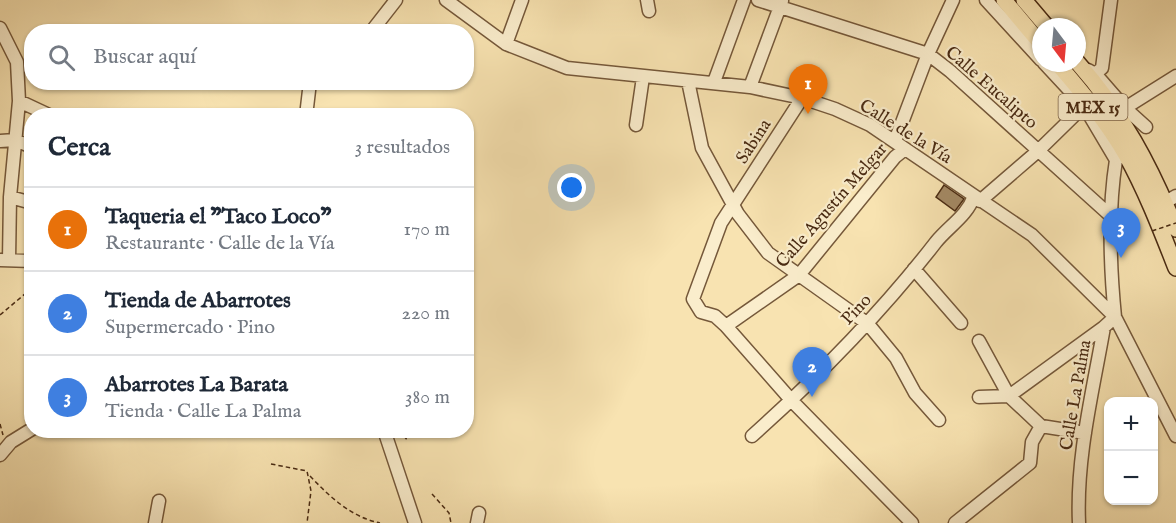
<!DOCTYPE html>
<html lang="es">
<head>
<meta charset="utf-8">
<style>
  :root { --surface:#fff; --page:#f6f6f7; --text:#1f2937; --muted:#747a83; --line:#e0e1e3; --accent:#2563eb }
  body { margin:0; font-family:"IM FELL English",serif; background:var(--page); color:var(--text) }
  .controls { position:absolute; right:18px; bottom:18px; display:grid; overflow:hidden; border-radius:12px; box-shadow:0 2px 4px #0004 }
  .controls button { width:54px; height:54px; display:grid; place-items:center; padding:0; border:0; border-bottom:2px solid var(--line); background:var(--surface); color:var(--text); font:30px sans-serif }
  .compass { position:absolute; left:1032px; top:18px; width:54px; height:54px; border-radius:50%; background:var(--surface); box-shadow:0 2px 4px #0004; rotate:164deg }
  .you { position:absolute; left:572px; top:188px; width:21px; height:21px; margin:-15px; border:4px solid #fff; border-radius:50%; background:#1a73e8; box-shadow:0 0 0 9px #1a73e833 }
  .badge { display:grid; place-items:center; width:39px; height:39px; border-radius:50%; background:var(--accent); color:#fff; font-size:20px; font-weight:700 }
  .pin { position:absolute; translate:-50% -50px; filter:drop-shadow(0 2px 3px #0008) }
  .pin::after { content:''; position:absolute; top:32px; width:21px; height:18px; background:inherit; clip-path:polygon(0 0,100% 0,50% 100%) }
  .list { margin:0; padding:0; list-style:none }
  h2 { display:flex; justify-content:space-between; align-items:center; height:78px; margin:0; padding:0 24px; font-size:26px }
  h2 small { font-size:20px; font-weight:400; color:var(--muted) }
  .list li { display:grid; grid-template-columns:39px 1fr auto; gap:18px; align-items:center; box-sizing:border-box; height:84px; padding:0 24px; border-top:2px solid var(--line) }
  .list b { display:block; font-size:22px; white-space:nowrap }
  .list p { margin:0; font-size:20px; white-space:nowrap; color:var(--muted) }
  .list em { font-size:20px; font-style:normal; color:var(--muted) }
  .icon { flex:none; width:33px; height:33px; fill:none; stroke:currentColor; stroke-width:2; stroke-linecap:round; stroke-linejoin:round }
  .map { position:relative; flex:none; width:1176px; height:523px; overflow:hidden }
  .search { position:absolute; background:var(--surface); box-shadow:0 2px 4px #0004; left:24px; top:24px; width:450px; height:66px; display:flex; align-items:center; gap:15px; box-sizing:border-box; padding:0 21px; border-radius:24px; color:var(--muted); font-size:22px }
  .panel { position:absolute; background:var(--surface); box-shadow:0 2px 4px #0004; left:24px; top:108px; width:450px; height:330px; border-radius:24px }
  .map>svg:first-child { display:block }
  .building { fill:#a48a65; stroke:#492a12; stroke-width:1.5 }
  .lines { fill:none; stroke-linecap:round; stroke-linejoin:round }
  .minor-casing { stroke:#75583a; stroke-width:15 }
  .major-casing { stroke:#492a12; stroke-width:18 }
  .path { stroke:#492a12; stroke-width:1.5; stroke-dasharray:4.5 3; stroke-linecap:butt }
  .minor { stroke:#faedcc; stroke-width:12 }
  .major { stroke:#f8e3b1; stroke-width:15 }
  .path-bridge { stroke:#492a12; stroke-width:1.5; stroke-dasharray:4.5 3; stroke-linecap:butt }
  .labels { text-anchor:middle; stroke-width:4.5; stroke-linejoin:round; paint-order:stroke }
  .shield { fill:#faedcc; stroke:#7e644a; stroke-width:1.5 }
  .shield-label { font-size:16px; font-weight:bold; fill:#492a12 }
  .street-label { font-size:18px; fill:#492a12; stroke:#faedcc }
</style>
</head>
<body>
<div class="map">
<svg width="1176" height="523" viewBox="0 0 1176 523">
  <rect width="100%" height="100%" fill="#f8e3b1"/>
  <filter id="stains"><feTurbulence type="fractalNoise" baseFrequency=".00333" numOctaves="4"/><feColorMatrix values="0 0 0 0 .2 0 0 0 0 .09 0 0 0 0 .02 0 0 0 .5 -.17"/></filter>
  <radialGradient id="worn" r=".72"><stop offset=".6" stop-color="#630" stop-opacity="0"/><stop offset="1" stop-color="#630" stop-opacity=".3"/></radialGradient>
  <path class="building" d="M944,185L964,199L955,211L936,197Z"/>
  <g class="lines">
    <g class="minor-casing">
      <path id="minor" d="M446,0L506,44L567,68L750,87L802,98L835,109L870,125L1032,235L1115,317L1176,436
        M647,0L649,11
        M758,0L928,54L950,71L1112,217
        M986,0L1041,60
        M0,28L17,62L19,101L10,197L9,260
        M371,32L396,0
        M506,44L522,0
        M1044,63L1084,106L1116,160
        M1088,70L1095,74L1102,68L1111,0
        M1098,77L1125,108L1176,76
        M688,81L702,148L738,214L768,253L868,324L896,358L915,393L939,420
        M714,82L744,0
        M750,87L782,1
        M802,98L721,223L693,299L701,312L715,316L726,326L792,401L912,523
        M19,101L51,116
        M1125,108L1146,127
        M306,116L310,82
        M636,125L643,77
        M0,141L15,140L32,147
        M895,141L928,54L953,0
        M10,197L32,203
        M980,201L1038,151L1084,106
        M1157,207L1176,196
        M0,260L32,261
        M914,269L961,323
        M1115,317C1110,267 1108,210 1116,160L1132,150
        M726,326L799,275L895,157L905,149
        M979,341L1009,396L1041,426L1085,433
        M979,397L1009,396L1104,327
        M384,430L415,523
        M752,436C819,376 881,313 936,242C949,226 967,216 974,196
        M0,455L11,442L32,429
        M155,523L159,501
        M477,523L479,513
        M955,523L1030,463L1032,442L1041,426
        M1079,523C1076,457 1093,391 1104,327L1115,317"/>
    </g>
    <g class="major-casing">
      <path id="major" d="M1004,0L1041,44
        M1024,0L1047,27
        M1077,62C1123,114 1150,165 1176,229
        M1057,63C1082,92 1107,122 1126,155C1146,191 1161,230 1176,268"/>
    </g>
    <path class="path" d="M0,315L32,288
      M0,424L3,435
      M399,430L408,441
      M271,464L307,471L311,491L307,523
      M310,476C330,497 351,517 380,523
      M432,494L449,513L451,523"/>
    <use href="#minor" class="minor"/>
    <use href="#major" class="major"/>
    <path class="path-bridge" d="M1152,231L1176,223"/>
  </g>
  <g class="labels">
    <rect class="shield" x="1058.5" y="94" width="69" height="26" rx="4.5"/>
    <g class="shield-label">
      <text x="1093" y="113">MEX 15</text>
    </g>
    <g class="street-label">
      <text transform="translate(992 87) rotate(41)" y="6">Calle Eucalipto</text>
      <text transform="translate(906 131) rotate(32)" y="6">Calle de la Vía</text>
      <text transform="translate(753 141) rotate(-57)" y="6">Sabina</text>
      <text transform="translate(831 205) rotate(-49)" y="6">Calle Agustín Melgar</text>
      <text transform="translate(856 309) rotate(-47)" y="6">Pino</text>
      <text transform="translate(1075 395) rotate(-80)" y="6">Calle La Palma</text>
    </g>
  </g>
  <rect width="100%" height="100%" filter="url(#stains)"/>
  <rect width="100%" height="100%" fill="url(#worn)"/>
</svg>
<div class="controls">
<button>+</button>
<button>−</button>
</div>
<svg class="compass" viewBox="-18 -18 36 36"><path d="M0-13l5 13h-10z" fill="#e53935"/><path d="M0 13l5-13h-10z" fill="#747a83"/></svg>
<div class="you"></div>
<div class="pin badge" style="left:808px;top:114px;background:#e8710a">1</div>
<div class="pin badge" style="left:812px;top:397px;background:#3f7fe0">2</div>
<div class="pin badge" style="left:1121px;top:258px;background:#3f7fe0">3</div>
<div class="search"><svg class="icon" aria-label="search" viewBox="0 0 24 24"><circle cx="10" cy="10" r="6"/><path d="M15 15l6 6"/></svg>Buscar aquí</div>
<section class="panel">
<h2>Cerca<small>3 resultados</small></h2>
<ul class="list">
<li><span class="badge" style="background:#e8710a">1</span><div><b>Taqueria el &quot;Taco Loco&quot;</b><p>Restaurante · Calle de la Vía</p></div><em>170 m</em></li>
<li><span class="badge" style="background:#3f7fe0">2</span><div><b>Tienda de Abarrotes</b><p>Supermercado · Pino</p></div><em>220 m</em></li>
<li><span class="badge" style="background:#3f7fe0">3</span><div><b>Abarrotes La Barata</b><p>Tienda · Calle La Palma</p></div><em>380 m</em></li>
</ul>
</section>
</div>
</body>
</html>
